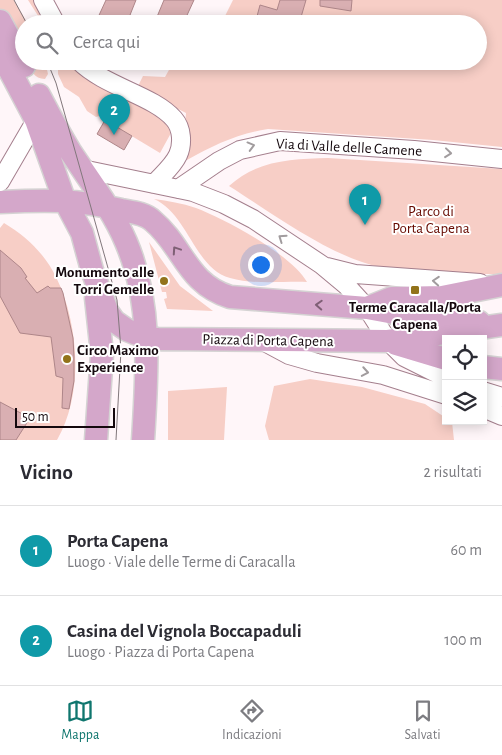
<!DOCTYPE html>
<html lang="it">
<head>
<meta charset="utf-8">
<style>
  :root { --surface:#fff; --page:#f2f2f3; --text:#2b2b33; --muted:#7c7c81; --line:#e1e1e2; --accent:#0f766e }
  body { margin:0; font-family:"Alegreya Sans",sans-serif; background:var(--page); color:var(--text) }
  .controls { position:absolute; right:15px; bottom:15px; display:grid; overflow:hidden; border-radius:0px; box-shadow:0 2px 12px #0003 }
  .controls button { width:45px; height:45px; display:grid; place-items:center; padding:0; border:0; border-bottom:1px solid var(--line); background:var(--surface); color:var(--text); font:25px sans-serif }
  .scale { position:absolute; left:15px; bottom:12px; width:100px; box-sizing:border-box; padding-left:5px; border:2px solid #14080d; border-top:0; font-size:14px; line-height:18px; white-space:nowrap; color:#14080d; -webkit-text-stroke:4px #fff; paint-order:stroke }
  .you { position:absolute; left:260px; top:264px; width:18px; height:18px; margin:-12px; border:4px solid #fff; border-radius:50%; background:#1a73e8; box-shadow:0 0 0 8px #1a73e833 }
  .badge { display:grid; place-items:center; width:32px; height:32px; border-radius:50%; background:var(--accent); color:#fff; font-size:16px; font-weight:700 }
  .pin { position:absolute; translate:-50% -41px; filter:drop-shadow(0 1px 2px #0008) }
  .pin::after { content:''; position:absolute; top:26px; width:18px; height:15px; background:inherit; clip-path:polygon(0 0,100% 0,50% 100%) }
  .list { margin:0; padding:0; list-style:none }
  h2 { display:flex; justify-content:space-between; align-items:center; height:65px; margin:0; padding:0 20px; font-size:21px }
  h2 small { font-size:16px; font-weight:400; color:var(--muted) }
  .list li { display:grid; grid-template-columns:32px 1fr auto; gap:15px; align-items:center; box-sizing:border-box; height:90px; padding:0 20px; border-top:1px solid var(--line) }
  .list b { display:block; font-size:19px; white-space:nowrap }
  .list p { margin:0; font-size:16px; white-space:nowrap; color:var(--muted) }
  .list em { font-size:16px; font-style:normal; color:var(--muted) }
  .icon { flex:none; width:28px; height:28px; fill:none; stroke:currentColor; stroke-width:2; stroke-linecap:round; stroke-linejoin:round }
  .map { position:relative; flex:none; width:502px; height:440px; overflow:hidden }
  .search { position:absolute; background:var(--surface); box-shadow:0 2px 12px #0003; left:15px; right:15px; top:15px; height:55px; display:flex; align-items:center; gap:12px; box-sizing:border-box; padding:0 18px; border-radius:28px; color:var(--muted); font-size:19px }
  .sheet { height:245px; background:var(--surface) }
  nav { display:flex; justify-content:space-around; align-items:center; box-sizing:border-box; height:70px; border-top:1px solid var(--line); background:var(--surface); font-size:14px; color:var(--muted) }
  nav a { display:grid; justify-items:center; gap:2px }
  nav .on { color:var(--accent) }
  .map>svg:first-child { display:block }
  .green { fill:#f7cec6 }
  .building { fill:#d9afb2; stroke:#ae8689 }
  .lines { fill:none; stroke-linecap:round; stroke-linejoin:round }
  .minor-casing { stroke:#a47f8d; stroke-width:20 }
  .major-casing { stroke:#d5d3d3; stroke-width:25 }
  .minor { stroke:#fff; stroke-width:18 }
  .major { stroke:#d4a7ca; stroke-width:22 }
  .tram { stroke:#81777b; stroke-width:1 }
  .oneway { stroke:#a19c9e }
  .oneway2 { stroke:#7e5f75 }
  .poi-dot { fill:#92731a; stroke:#fff; stroke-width:2 }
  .labels { text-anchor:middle; stroke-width:4; stroke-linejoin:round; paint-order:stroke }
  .street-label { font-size:15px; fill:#14080d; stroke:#fff }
  .park-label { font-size:15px; fill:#670a00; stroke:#fff }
  .poi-label { font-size:15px; font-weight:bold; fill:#14080d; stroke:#fff; text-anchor:end }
</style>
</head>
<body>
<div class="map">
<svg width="502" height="440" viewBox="0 0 502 440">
  <rect width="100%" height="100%" fill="#fff6f9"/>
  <path class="green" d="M0,0H14L28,24H24V57L0,10Z
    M28,0H35L47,23L42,22Z
    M233,0H502V147L433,140L268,129C237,134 214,145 187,160L183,156L190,140V135L185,125L186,113L137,88L143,76L165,77L174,61H478V24H221Z
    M27,61H45L48,74L45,79C34,79 31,70 27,61Z
    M58,61H104L110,73L117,99L120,95L166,120L171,133L160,153L105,120L115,102L99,116L96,117L87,111L79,97L64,87L58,74Z
    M328,158L502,169V274C461,274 420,276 380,267C331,257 272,213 229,186C257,160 292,159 328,158Z
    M154,199C168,201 182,203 196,208C225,219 292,255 307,282C283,281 254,285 230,278C195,269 188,214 154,199Z
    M4,223C26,236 45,254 56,277C79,324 84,394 57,440H0V228Z
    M149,242L180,286L213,311L167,309L164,299L167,298L166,292H162Z
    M310,379L362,387L425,404L446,418V421L452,422L454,440H269L265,426L274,386Z
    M227,387L224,440H168V391Z"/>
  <path class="building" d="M106,0H136L130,15L151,24H95Z
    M164,0H194L183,24H154Z
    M280,0H306L299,24H255L260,5L277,10Z
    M320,0H352L351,11L320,6Z
    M105,120L132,136L124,150L97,134Z
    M0,250L21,268L27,277L25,278L37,293L48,286L50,288H61L63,293L73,338L74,357V381L69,409L62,408L63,378L56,376L51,337L20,333L0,296Z
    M0,402L30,418L16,440H0Z"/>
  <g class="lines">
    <g class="minor-casing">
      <path id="minor" d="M43,0L56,24
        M79,61C105,87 153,95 174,119C182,128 183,144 178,155C173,166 162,175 154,184
        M82,169L193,192L224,204L253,219L322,265L346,285L367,308L388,341L404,357L446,378
        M0,182L36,120
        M178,189L219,161L240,150L280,141L414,150L502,159
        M327,267L355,274L480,283
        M261,340L289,355L317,363L383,375L446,395
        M483,391L502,397
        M483,408L502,416"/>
    </g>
    <g class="major-casing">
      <path id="major" d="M0,21L24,66
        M0,52L36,120L64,199L82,233L92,270L107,311L114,321L127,330L147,338L158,339L388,341L502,325
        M39,95C49,114 59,133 70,151C89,180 112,209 126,242C153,305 147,373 143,440
        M0,202C45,200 77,199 121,210C132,212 145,213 153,221C183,246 187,284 230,297L367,308L405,315L479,322
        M96,298L102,354L96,440
        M367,308L392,298L442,297L502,285
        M396,344L446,359
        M483,367L502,369"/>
    </g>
    <use href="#minor" class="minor"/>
    <use href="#major" class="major"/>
    <path class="tram" d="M14,0L27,24
      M47,61L56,83L117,300L121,350L116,440"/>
  </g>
  <defs><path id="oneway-chevron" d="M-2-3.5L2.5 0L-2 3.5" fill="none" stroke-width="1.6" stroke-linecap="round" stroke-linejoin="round" transform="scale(1.25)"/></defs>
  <g class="oneway">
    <use href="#oneway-chevron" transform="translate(251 146) rotate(-15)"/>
    <use href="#oneway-chevron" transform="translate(448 153) rotate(6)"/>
    <use href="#oneway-chevron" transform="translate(282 238) rotate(-145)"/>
    <use href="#oneway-chevron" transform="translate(436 281) rotate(-176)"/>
    <use href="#oneway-chevron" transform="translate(365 372) rotate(10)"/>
  </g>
  <g class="oneway2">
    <use href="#oneway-chevron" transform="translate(176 250) rotate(-124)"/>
    <use href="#oneway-chevron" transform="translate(319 305) rotate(-177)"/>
  </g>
  <g class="poi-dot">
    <circle cx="164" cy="281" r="5"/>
    <rect x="410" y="285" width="10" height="10" rx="2.5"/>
    <circle cx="67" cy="359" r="5"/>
  </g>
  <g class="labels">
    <g class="street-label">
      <text transform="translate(349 147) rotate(3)" y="5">Via di Valle delle Camene</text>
      <text transform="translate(268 340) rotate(1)" y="5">Piazza di Porta Capena</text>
    </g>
    <g class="park-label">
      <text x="431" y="216">Parco di<tspan x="431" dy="17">Porta Capena</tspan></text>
    </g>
    <g class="poi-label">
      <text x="154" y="277">Monumento alle<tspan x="154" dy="17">Torri Gemelle</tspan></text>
      <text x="415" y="312" text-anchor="middle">Terme Caracalla/Porta<tspan x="415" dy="17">Capena</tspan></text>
      <text x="77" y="355" text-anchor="start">Circo Maximo<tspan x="77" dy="17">Experience</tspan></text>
    </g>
  </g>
</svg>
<div class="controls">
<button><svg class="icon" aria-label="locate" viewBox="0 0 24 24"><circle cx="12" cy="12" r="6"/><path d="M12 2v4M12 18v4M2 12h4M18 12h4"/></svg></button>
<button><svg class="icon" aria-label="layers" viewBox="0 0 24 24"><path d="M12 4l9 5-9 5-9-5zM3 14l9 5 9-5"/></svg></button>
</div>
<div class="scale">50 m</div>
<div class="you"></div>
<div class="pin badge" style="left:365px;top:225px;background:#0f9aa8">1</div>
<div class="pin badge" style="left:114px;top:135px;background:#0f9aa8">2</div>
<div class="search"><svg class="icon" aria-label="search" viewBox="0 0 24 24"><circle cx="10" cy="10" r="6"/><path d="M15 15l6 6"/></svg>Cerca qui</div>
</div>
<section class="sheet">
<h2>Vicino<small>2 risultati</small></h2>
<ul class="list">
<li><span class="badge" style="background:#0f9aa8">1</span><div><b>Porta Capena</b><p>Luogo · Viale delle Terme di Caracalla</p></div><em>60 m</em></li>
<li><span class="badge" style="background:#0f9aa8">2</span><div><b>Casina del Vignola Boccapaduli</b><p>Luogo · Piazza di Porta Capena</p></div><em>100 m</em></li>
</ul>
</section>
<nav>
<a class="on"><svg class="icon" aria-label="map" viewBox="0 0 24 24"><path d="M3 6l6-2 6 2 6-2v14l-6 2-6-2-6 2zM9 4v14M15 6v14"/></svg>Mappa</a>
<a><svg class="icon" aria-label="directions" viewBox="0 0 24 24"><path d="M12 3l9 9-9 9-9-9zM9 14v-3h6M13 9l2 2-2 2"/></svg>Indicazioni</a>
<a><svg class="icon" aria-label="saved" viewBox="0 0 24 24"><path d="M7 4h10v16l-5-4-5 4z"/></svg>Salvati</a>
</nav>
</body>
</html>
